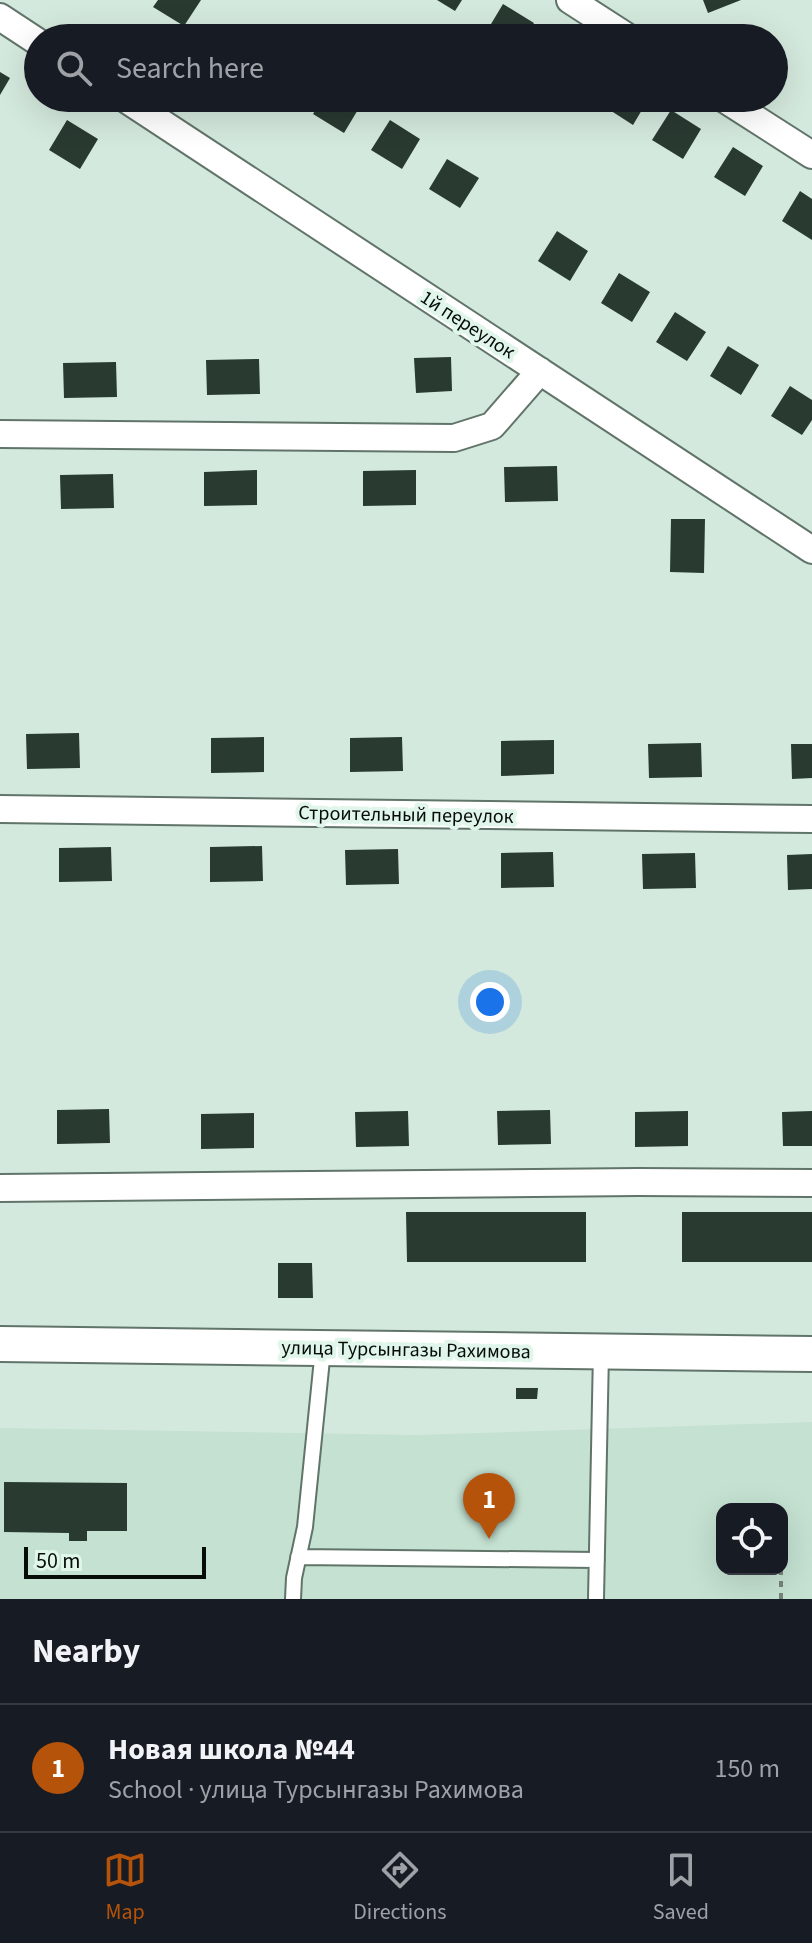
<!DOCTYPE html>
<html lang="en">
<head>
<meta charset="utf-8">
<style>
  :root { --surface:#171b24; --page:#20242c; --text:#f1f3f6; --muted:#9ea1a6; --line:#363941; --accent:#b45309 }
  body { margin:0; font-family:"Source Sans 3",sans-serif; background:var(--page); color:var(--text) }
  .controls { position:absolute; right:24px; bottom:24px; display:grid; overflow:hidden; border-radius:16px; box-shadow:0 8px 32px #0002 }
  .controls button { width:72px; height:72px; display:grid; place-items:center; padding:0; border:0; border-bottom:2px solid var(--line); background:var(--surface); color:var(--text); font:40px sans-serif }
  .scale { position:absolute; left:24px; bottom:20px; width:182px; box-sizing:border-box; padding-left:8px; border:4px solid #060d09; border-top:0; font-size:22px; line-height:28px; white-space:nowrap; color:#060d09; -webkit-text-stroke:6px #e1f6ea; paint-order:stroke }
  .you { position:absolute; left:490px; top:1002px; width:28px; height:28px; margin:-20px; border:6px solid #fff; border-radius:50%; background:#1a73e8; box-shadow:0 0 0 12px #1a73e833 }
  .badge { display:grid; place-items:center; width:52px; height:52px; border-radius:50%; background:var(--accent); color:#fff; font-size:26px; font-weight:700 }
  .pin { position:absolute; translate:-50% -66px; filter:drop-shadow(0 2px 4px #0008) }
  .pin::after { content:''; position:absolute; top:42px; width:28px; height:24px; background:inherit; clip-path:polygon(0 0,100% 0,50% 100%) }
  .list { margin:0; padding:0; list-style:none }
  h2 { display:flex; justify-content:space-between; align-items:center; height:104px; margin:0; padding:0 32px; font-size:34px }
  h2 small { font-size:26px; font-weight:400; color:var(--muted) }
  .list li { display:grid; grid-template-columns:52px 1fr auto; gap:24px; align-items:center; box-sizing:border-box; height:128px; padding:0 32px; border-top:2px solid var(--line) }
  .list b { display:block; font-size:30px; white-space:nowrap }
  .list p { margin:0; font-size:26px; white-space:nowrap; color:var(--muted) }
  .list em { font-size:26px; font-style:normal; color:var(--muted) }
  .icon { flex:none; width:44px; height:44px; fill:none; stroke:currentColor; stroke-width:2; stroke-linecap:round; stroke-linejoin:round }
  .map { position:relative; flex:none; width:812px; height:1599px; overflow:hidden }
  .search { position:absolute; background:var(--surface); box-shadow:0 8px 32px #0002; left:24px; right:24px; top:24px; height:88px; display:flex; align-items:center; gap:20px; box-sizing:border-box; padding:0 28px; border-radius:44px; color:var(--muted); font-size:30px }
  .sheet { height:232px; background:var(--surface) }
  nav { display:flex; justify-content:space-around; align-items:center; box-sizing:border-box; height:112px; border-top:2px solid var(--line); background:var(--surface); font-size:22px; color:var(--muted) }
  nav a { display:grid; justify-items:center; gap:4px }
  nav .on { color:var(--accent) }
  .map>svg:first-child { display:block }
  .built { fill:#c4e1d1; fill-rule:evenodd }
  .building { fill:#293a31 }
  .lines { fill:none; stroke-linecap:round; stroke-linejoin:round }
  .service-casing { stroke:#617469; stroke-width:18 }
  .minor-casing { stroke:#617469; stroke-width:30 }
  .tertiary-casing { stroke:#617469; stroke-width:38 }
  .path { stroke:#76847c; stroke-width:4; stroke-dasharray:6 6; stroke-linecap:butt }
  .service { stroke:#fff; stroke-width:14 }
  .minor { stroke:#fff; stroke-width:26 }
  .tertiary { stroke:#fff; stroke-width:34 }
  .labels { text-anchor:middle; stroke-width:8; stroke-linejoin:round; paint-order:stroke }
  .street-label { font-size:20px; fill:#060d09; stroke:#e1f6ea }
</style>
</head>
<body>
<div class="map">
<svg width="812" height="1599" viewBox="0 0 812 1599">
  <rect width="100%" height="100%" fill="#d4e9dd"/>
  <path class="built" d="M812,1422V1599H0V1428L416,1435ZM722,1509H782V1569H722Z"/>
  <path class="building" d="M158,0H201L184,26L153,7Z
    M437,0H462L455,11Z
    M703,0H741L708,13Z
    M503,4L534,23L525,38H492L485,34Z
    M0,72L10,78L0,95Z
    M323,98H354L362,103L344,133L313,114Z
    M606,98H649L633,125L602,105Z
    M671,110L701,129L683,159L652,140Z
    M67,120L98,139L80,169L49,150Z
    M390,120L420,139L402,169L371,150Z
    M733,147L763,166L745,196L714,177Z
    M447,159L479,178L460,208L429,189Z
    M800,191L812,199V240L782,221Z
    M557,231L588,251L570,281L538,261Z
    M619,273L650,292L632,322L601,303Z
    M675,312L706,332L687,361L656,342Z
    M728,346L759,365L741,395L710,376Z
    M451,357L452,391L416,393L414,358Z
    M259,359L260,394L207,395L206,360Z
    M116,362L117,397L64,398L63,363Z
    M790,386L812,400V420L802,435L771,416Z
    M557,466L558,501L505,502L504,467Z
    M257,470V505L204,506V472Z
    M416,470V505L363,506V471Z
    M113,474L114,508L61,509L60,475Z
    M671,519H705L704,573L670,572Z
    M79,733L80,768L27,769L26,734Z
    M264,737V772L211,773V738Z
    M402,737L403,771L350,772V738Z
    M554,740V774L501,776V741Z
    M701,743L702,777L649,778L648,744Z
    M791,744H812V778L792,779Z
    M262,846L263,881L210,882V847Z
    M111,847L112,881L59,882V848Z
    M398,849L399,884L346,885L345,850Z
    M553,852L554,887L501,888V853Z
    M695,853L696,888L643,889L642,854Z
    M812,854V889L788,890L787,855Z
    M109,1109L110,1143L57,1144V1110Z
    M550,1110L551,1144L498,1145L497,1111Z
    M408,1111L409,1146L356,1147L355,1112Z
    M688,1111V1146L635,1147V1112Z
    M812,1111V1146H783L782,1112Z
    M254,1113V1148L201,1149V1114Z
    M406,1212H586V1262H407Z
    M682,1212H812V1262H682Z
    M278,1263H312L313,1298H278Z
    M516,1388H538L537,1399H516Z
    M4,1482L127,1483V1531H87V1541H69V1533L4,1532Z"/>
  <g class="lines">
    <g class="service-casing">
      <path id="service" d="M298,1557L597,1560
        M293,1599L294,1578L305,1527L323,1349
        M596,1599L601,1352"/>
    </g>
    <g class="minor-casing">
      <path id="minor" d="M570,0L629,38
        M0,17L38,42
        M124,98L812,550
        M723,98L812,155
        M0,434L454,438L492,426L540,371
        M0,809L812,819
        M0,1188L638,1182L812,1183"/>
    </g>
    <g class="tertiary-casing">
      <path id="tertiary" d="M0,1344L812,1354"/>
    </g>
    <path class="path" d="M781,1599V1569"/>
    <use href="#service" class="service"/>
    <use href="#minor" class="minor"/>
    <use href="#tertiary" class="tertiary"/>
  </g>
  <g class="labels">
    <g class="street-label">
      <text transform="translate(468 324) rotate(33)" y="7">1й переулок</text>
      <text transform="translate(406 814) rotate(1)" y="7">Строительный переулок</text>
      <text transform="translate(406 1349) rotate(1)" y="7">улица Турсынгазы Рахимова</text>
    </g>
  </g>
</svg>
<div class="controls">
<button><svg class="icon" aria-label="locate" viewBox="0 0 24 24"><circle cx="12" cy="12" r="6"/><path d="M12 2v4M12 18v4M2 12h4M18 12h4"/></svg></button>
</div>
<div class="scale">50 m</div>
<div class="you"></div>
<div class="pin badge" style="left:489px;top:1539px">1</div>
<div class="search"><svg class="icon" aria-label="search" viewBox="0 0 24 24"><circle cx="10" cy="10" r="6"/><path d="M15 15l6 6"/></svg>Search here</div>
</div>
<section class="sheet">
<h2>Nearby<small></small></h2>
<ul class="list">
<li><span class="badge">1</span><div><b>Новая школа №44</b><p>School · улица Турсынгазы Рахимова</p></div><em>150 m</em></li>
</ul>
</section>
<nav>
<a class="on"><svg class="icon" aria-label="map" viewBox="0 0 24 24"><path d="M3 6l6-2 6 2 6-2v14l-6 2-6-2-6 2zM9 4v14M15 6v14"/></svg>Map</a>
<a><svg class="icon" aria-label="directions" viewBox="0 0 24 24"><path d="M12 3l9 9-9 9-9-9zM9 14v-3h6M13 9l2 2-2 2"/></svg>Directions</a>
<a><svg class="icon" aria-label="saved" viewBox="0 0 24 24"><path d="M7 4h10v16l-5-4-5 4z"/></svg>Saved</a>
</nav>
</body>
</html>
